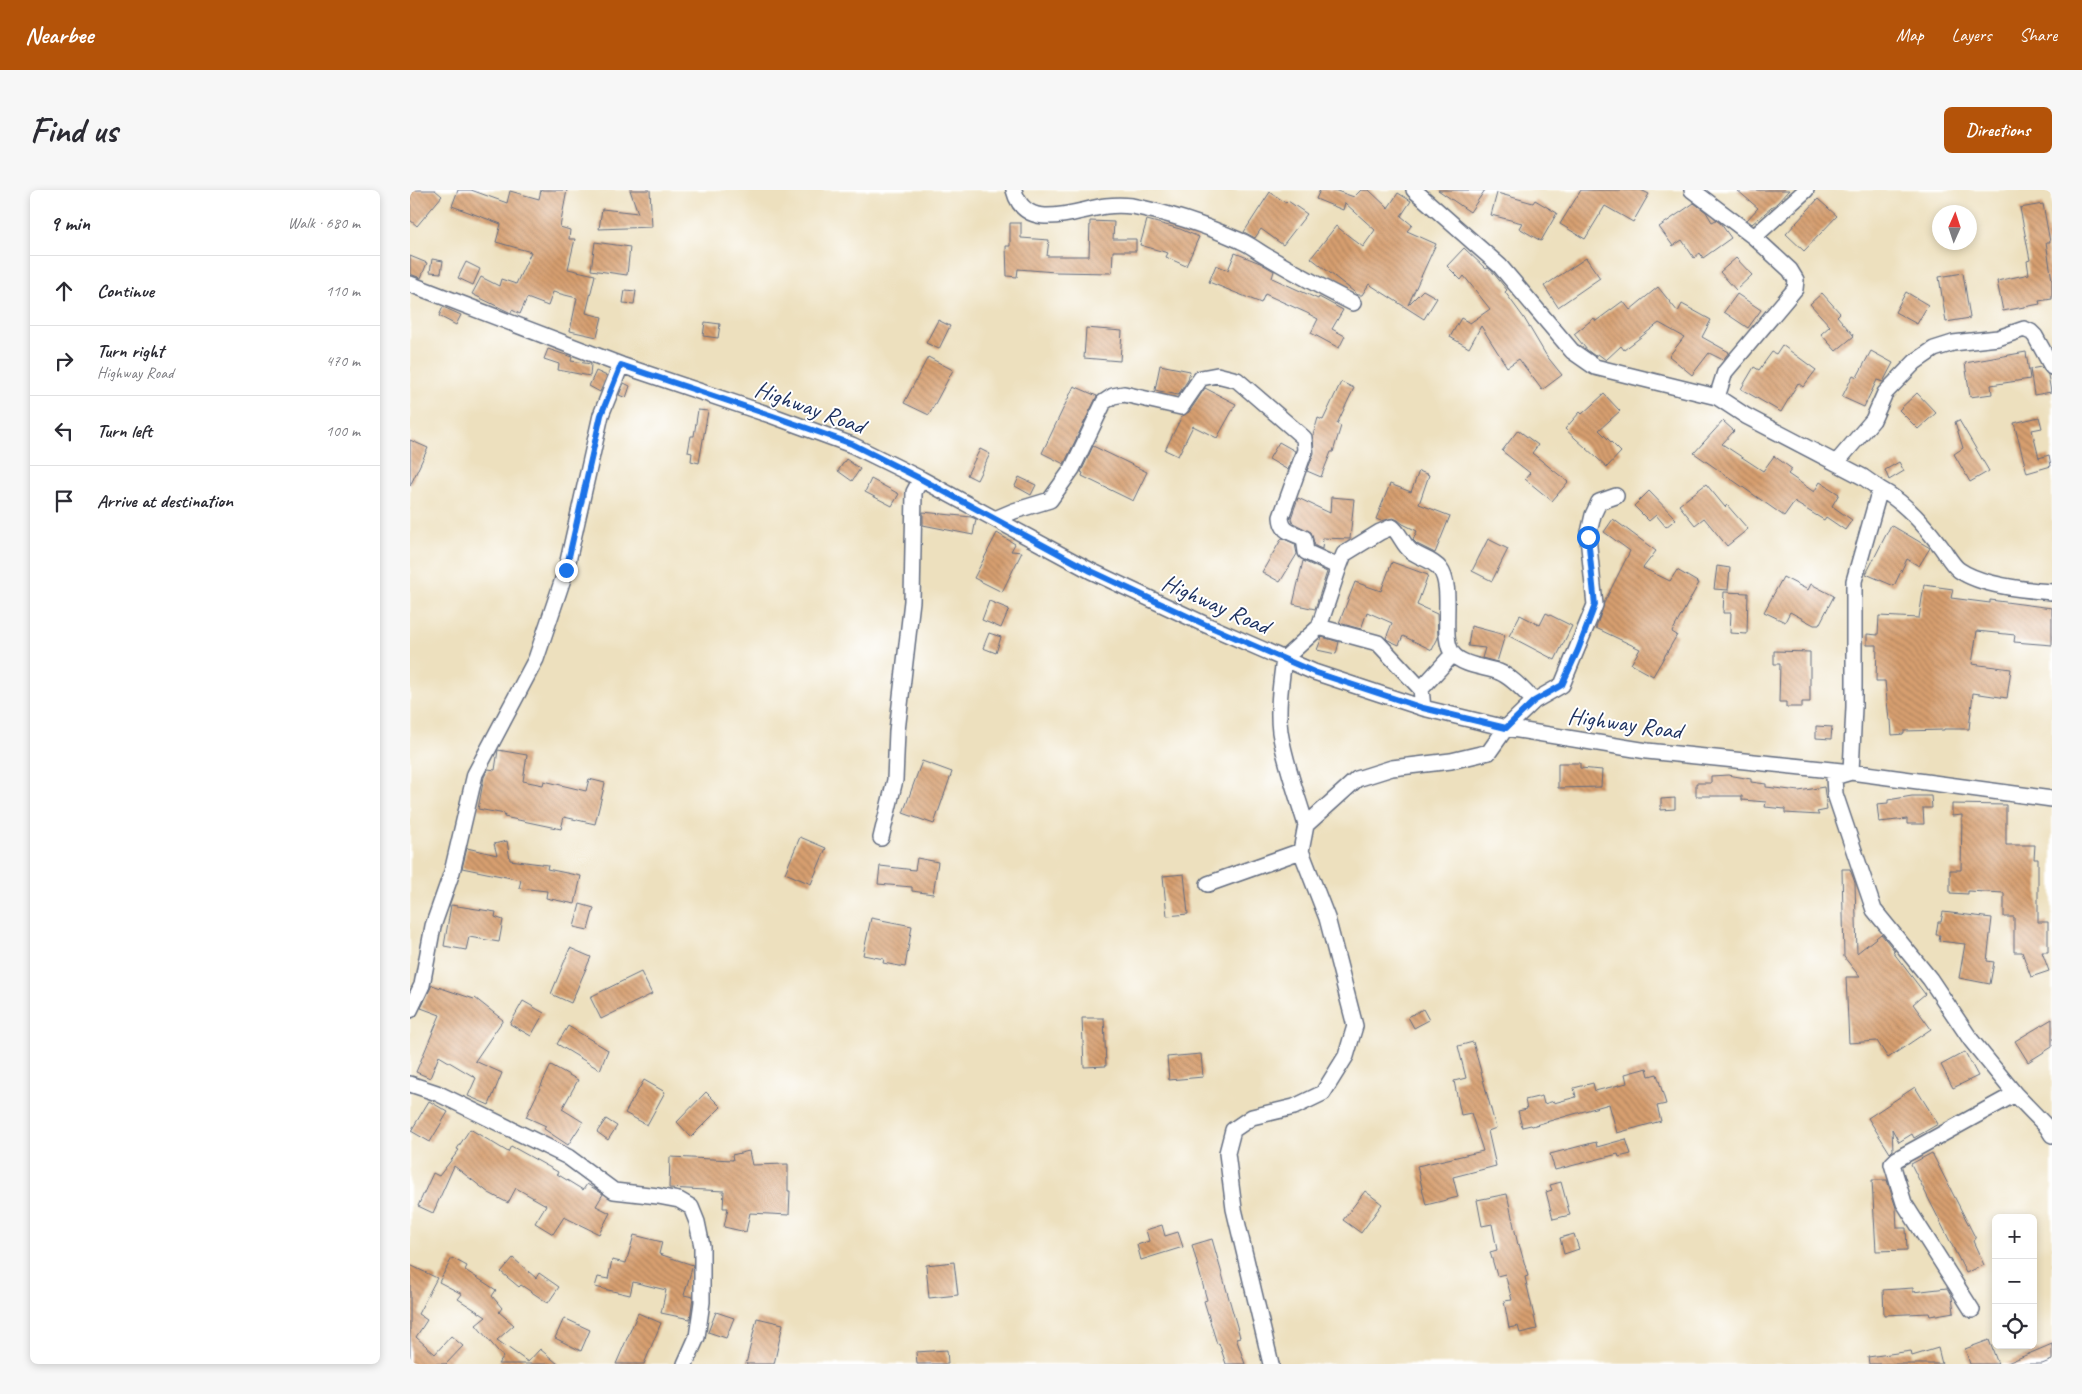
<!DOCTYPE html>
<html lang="en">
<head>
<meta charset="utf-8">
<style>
  :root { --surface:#fff; --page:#f7f7f7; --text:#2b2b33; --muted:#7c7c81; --line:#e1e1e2; --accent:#b45309 }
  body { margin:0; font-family:Caveat,sans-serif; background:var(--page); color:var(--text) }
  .controls { position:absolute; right:15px; bottom:15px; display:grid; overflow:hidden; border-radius:8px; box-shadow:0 2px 8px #0003 }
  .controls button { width:45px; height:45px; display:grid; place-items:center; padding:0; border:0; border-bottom:1px solid var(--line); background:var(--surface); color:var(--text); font:25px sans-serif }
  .compass { position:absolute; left:1522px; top:15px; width:45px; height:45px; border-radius:50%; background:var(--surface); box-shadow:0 2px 8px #0003; rotate:3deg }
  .stop { position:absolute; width:15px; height:15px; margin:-11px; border:4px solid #1a73e8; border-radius:50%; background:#fff }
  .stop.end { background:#1a73e8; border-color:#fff; box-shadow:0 1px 5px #0008 }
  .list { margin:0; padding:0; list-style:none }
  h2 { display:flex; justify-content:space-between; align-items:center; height:65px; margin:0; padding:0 20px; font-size:21px }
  h2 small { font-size:16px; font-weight:400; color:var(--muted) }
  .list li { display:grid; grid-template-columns:32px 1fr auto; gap:15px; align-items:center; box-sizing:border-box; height:70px; padding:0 20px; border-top:1px solid var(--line) }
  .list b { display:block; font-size:19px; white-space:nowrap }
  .list p { margin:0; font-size:16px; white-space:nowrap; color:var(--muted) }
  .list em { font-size:16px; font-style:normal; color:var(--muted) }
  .icon { flex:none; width:28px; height:28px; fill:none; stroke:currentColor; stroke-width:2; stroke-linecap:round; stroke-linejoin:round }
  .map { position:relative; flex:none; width:1642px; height:1174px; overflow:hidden; border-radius:8px }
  header { display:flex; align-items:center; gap:30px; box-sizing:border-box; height:70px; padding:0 25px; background:var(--accent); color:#fff }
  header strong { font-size:24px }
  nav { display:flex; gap:28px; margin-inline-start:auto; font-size:18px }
  .intro { display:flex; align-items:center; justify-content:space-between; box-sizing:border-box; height:120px; padding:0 30px }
  h1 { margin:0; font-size:35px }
  .button { padding:12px 22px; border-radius:8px; background:var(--accent); color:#fff; font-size:18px; font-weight:700 }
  main { display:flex; gap:30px; padding:0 30px }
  aside { flex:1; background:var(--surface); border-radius:8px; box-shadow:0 2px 8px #0003 }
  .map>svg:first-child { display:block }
  .building { fill:url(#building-back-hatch) }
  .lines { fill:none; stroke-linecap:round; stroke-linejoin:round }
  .minor-casing { stroke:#646d80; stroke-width:18 }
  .minor { stroke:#fff; stroke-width:15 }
  .route { stroke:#1a73e8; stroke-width:6 }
  .labels { text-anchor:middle; stroke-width:4; stroke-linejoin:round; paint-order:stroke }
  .street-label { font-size:24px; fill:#1b2f5e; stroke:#fff }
</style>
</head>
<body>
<header>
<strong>Nearbee</strong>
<nav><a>Map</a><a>Layers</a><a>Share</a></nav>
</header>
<div class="intro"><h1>Find us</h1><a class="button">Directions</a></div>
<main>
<aside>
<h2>9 min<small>Walk · 680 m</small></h2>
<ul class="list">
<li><svg class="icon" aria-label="ahead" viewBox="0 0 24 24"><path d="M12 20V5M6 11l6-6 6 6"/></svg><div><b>Continue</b></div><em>110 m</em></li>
<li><svg class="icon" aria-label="right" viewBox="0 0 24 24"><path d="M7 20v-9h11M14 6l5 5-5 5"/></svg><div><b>Turn right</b><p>Highway Road</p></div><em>470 m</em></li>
<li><svg class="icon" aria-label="left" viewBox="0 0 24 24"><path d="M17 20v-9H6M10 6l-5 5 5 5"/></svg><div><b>Turn left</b></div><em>100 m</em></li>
<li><svg class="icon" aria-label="arrive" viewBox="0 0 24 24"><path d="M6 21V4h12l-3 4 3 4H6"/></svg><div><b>Arrive at destination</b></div></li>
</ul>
</aside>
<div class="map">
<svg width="1642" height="1174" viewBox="0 0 1642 1174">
  <defs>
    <pattern id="building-back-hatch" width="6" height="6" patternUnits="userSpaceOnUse" patternTransform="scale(1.25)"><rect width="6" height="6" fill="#d79f6f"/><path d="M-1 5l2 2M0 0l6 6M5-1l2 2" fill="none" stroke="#ae825e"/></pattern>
  </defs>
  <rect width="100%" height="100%" fill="#fff"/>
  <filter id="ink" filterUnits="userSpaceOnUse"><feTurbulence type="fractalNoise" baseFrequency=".02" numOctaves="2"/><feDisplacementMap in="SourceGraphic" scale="10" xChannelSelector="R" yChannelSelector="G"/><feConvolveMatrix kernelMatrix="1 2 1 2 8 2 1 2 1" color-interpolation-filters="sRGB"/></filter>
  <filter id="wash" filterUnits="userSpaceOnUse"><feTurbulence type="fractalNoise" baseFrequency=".0096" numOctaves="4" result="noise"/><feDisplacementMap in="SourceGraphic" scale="20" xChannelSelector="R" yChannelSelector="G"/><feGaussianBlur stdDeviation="1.12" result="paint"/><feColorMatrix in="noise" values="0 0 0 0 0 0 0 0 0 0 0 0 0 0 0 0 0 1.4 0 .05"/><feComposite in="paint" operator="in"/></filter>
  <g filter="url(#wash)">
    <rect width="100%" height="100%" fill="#ede0be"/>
    <g id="blocks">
      <path class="building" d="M0,0H25L32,6L7,36L0,30Z
        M48,0H61L97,13L100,1L129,9L131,0H157L150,37L160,40L159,49H165L158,79L185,85L176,123L192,127L187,147L160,141L167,108L143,102L138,116L117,108L110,124L102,120L101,123L62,104L71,87L89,96L91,89L106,94L121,62L86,52L91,34L42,16Z
        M220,0H240L242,37L189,39L192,19L228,23Z
        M910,0H924L944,7L951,0H959L978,18L988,3L1001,11L991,26L1002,35L997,41L1026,54L998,115L1013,100L1027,108L1014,129L959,94L952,105H948L901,68L926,36L953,57L965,40L935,13L933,20L906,9Z
        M1028,0H1075L1060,22Z
        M1171,0H1231L1239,4L1223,32L1195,16L1175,49L1150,34Z
        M1327,0H1379L1367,13L1342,34L1337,30L1348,18Z
        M860,2L876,13L878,11L897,24L873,55L851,39L845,48L834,42Z
        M1087,3L1123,13L1125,10L1147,23L1131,51L1109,38L1112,33L1081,25Z
        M1408,9L1427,26L1394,61L1376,44Z
        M1284,13L1296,22L1302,32L1306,30L1311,34L1321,48L1293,68L1290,63L1284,68L1272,50L1263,56L1249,37Z
        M1633,14L1640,52H1636L1642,90V109L1629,111L1630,114L1593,121L1587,91L1619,84L1617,71L1620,70L1610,18Z
        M737,30L770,39L789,47L776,76L756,67L758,63L730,55Z
        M680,31L704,32L703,49H726V61H703L702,83L645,82L608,79L607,87L597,86L596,56H600V33H611V48L639,50L637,66H679Z
        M185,52L220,57L217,85L181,80Z
        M1054,58L1076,79L1078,78L1081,80L1097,100L1095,102L1114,128L1136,165L1152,185L1132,200L1109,169L1097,177L1071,136L1059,158L1040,147L1051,128L1060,133L1080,119L1054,86L1051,90L1037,76Z
        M825,63L850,73L864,81L862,88L908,109L909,107L933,120L922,139L935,146L929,158L901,143L908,129L897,123L855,104L851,113L799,92L806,75L818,80Z
        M0,66L17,73L11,88L0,84Z
        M1176,68L1190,88L1148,117L1134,96Z
        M1326,68L1342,85L1326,100L1310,82Z
        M22,69L33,71L31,83L20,82Z
        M56,72L70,79L63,95L48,88Z
        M1553,83L1560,128L1536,132L1529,87Z
        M1248,97L1268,122L1272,114L1301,130L1292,147L1319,162L1313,170L1299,163L1282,185L1259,166L1274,147L1249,133L1214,160L1211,156L1196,170L1188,164L1185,166L1177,160L1164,144L1184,128L1186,131L1213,111L1220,120Z
        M215,100L226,101L224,114L213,113Z
        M1496,102L1518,115L1507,134L1485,122Z
        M1412,103L1430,123L1427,126L1444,146L1426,161L1411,144L1420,136L1400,114Z
        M1327,104L1351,120L1338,138L1314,122Z
        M33,117L51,125L46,135L29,126Z
        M528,130L540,136L529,159L516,153Z
        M295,132L310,134L308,148L293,146Z
        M676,138L712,141L710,171L674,168Z
        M1372,155L1406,180L1393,197L1388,193L1371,222L1331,199L1344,177L1349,180L1362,162L1366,164Z
        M138,159L162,167L161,171L181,174L180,186L148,180L149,174L134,169Z
        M1461,161L1483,173L1473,192L1467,190L1454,217L1432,207L1443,185L1447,187Z
        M1616,162L1620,189L1581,195L1582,204L1560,207L1555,173Z
        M518,167L543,180L519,225L494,213Z
        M750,175L780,181L778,190L768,205L745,200Z
        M1631,177L1638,185L1641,202L1624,205L1620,179Z
        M186,181L197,186L190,202L179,196Z
        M931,192L944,198L927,234L931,236L923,262H921L911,287L897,281L904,263L903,245L908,228L913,230Z
        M214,193L220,196L216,208L209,205Z
        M664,196L687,206L654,274L632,263Z
        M795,198L826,214L807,248L783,236L768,266L755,260L772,226L779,222Z
        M1507,203L1526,223L1508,239L1489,220Z
        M1194,204L1210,221L1189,240L1211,262L1197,277L1155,239L1170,222L1172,224Z
        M288,220L298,221L289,273L281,271L282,263L278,262L281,246H284Z
        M1629,227L1632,238L1622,240L1629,268L1639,265L1641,276L1617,283L1604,233Z
        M1549,230L1579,281L1560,292L1544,264L1553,258L1545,232Z
        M1313,231L1324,241L1312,254L1353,281L1364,266L1382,279L1378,284L1404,302L1410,292L1429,304L1422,316L1442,330L1435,340L1416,327L1414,330L1384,312L1374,326L1284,263Z
        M1108,240L1128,255L1122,263L1158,292L1142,311L1115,289L1120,283L1092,261Z
        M0,250L18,258L0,296Z
        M869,252L885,261L878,280L859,269Z
        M683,256L737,282L723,311L672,286L673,283L671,282Z
        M570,259L580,264L567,290L557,285Z
        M436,269L450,279L442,291L428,281Z
        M1489,272L1494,281L1479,290L1475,280Z
        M1009,281L1019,285L1009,314L1040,326L1025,363L1007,354L1003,350L1007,341L993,334L988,330L983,328L971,331L966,329L980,294L1001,302Z
        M609,287L626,295L621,305L605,296Z
        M461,289L489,304L482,316L455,302Z
        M1296,294L1315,317L1317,315L1338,339L1317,356L1294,328L1285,335L1269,315Z
        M1239,301L1266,329L1256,337L1246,325L1239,331L1224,316Z
        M921,307L944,309L940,349L913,348L912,359L905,356L901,342L883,333L881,328L888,308L920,323Z
        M513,322L561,327L566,329L563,345L513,335Z
        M1203,329L1246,361L1233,378L1260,391L1267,380L1289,393L1262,442L1267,445L1243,486L1221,474L1230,459L1186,438L1194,413L1220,361L1194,342Z
        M1481,335L1520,358L1509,376L1497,369L1484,396L1456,384Z
        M587,343L605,354L601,361L612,362L592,402L564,388Z
        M872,348L885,354L887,364L870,392L852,382Z
        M1078,349L1098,359L1082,391L1062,381Z
        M893,371L917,382L905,419L883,414Z
        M982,372L1018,385L1007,415L1027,424L1028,448L1022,460L993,446L989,455L978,450L976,448L982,433L957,422L951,439L929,433L945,392L971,401Z
        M1307,376L1320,378L1318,400L1304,399Z
        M1373,387L1398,400L1401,394L1424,406L1409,435H1404L1380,422L1375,432L1354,422Z
        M1514,395L1543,399L1541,408L1580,413V410L1642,418V455L1604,452L1605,445L1567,441L1562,474L1601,479L1597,508L1563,503L1559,539H1534V540L1494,541V544L1482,545L1481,530H1479L1475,491H1466L1467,455H1457V444L1468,445L1469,426L1509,428Z
        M1314,402L1338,403L1337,444L1320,443L1321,423H1313Z
        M579,411L599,419L591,438L572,430Z
        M1136,423L1162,436L1145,470L1099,446L1110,425L1130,435Z
        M1061,436L1095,445L1087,472L1072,468L1075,458L1058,456Z
        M579,443L591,447L586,463L573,458Z
        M912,447L929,452L926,464L907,460Z
        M1364,461L1400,462V512H1392V517H1376V512H1369L1370,474H1364Z
        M1406,536L1422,537L1421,549L1406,548Z
        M88,560L117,565L113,591L133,595L134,591L176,601L179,589L195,593L185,634L154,627L151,639L94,627L95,624L68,619L74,587L78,579L85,580Z
        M512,571L542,582L524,634L493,623Z
        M1148,573H1170V578L1192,580L1191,597L1148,598Z
        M1318,585L1341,589V592L1356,594V597L1389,601L1414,597L1417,620L1407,622L1409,625L1375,623V619L1355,617L1356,612L1332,610V606H1286V593H1301V586Z
        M1502,606H1521L1522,618H1513L1514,634H1497V629L1469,632L1467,614L1478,613V610Z
        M1265,608V619L1251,620V609Z
        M1542,614L1596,615V655H1625L1624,669H1628V732H1638V762H1632L1639,781L1621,787L1612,762H1604V727H1594V703L1558,701V704L1540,703V680H1551L1552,625L1542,626Z
        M390,647L416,658L401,694L375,683Z
        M97,651L100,670L138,675L137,679L171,686L165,714L136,708L137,701L109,698L111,690L52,678L57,658L87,665L84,654Z
        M507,668L528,672L523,704L502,701V697L468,694L470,676L505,680Z
        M1432,679H1440L1445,693L1447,763L1471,744L1485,761L1483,762L1515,804L1503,814L1521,839L1478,868L1467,851L1439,853L1436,787H1450L1434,767Z
        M774,684L778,724L757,726L753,686Z
        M170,714L184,718L178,740L164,737Z
        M41,715L86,722L85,727L93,730L89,752L59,747L56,760L34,756Z
        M1533,722L1582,728L1577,771L1584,772L1580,794L1549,788L1555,754L1529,751L1530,745H1526L1528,732H1531Z
        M461,728L502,736L495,777L473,773L474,769L453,765Z
        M160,758L181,767L161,813L141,804Z
        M231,782L242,804L191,829L180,807Z
        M22,795L64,809L65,808L93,830L65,871L92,883L79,915L58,906L66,888L29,866L20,888L6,882L30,825L11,818Z
        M113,811L134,823L121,846L100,834Z
        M1013,819L1019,830L1004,838L998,827Z
        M672,828H694L696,876L674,877Z
        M1642,829V857L1618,872L1605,851Z
        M158,836L198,860L190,880L147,854Z
        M1063,852L1086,938L1078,941L1086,976L1043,987L1048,1007L1016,1015L1007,976L1073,961L1061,923L1051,925L1044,891L1056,888L1048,856Z
        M1555,862L1568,886L1543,898L1531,875Z
        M791,864L793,887L759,890L757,867Z
        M141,875L168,890L152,919L173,932L158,955L134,939L136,936L116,927Z
        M1237,878L1239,886L1247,884L1256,914L1247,916L1251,931L1207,943L1199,914L1122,936L1121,935L1112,937L1108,921L1117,919L1115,910L1132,906L1134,914L1144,911V913L1166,907L1164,898L1183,893L1185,901L1217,893L1215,884Z
        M234,890L255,902L237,935L215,923Z
        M1505,897L1528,934L1504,948L1502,944L1489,952L1482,939L1483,960L1480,963L1458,928Z
        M296,902L311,917L281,947L267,932Z
        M19,911L38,922L20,952L1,941Z
        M196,929L207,936L198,950L187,942Z
        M60,939L98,962L101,956L148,982L147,984L173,1000L177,994L193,1004L186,1016L200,1023L189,1044L154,1027L143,1044L125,1033L136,1015L106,998L98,1013L79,1003L44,976L23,1023L8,1016L23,983L29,986L49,960L47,959Z
        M1216,949L1221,964L1209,967L1208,964L1145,980L1140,964L1186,952L1187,957Z
        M339,961L342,975L378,974V1001H380L379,1025L340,1023L336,1042L314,1037L318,1018H313L314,1001L259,998L260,967L323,970L322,965Z
        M1522,963L1566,1049L1563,1051L1574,1075L1556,1083L1501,974Z
        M1462,990H1477L1486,1018L1487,1038H1496L1497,1060L1466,1061Z
        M1151,992L1160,1025L1143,1029L1136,1002L1142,1000L1140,995Z
        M955,1001L972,1014L951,1043L933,1030Z
        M1097,1004L1108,1055L1109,1054L1118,1086L1115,1087L1127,1139L1110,1143L1108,1136L1099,1138L1094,1111L1102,1110L1095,1084L1087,1086L1080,1062L1087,1060L1082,1034L1072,1036L1067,1010Z
        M752,1035L755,1046L768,1042L773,1057L731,1070L727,1055L739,1051L736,1040Z
        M1164,1044L1169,1059L1154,1064L1150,1048Z
        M224,1045L252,1052L249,1064L283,1075L274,1105L283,1107L280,1129L251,1123L256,1100L223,1092L220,1105L185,1097L188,1087L198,1089L202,1070L216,1073Z
        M802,1049L830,1147L826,1148L835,1174H816L809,1153L807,1154L794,1111L797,1110L782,1055Z
        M42,1068L57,1076L55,1080L86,1100L82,1106L92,1118L89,1122L104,1135L87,1150L118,1172L130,1159L148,1174H88L93,1167L66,1135L76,1127L48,1109L52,1104L29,1092Z
        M103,1068L126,1088L129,1083L149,1097L138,1113L111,1095L109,1097L91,1082Z
        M544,1072L548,1105L519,1108L516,1075Z
        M0,1075L27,1088L8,1124L17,1130L6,1147L25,1164L41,1146L53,1156L36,1174H0Z
        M1503,1098V1102L1537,1098L1542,1107L1544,1122L1520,1126L1519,1123L1474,1125L1473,1100Z
        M306,1122L324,1128L316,1148L298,1142Z
        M228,1123L251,1133L234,1174H206Z
        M154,1128L180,1140L171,1161L145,1148Z
        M347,1128L373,1134L364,1174H336Z
        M1579,1150L1588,1174H1560L1555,1159Z
        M1642,1154V1170L1632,1174H1595Z
        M1528,1158L1532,1174H1459L1458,1167L1501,1161L1502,1166Z
        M537,1160L538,1174H507L506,1162Z"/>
    </g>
  </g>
  <g filter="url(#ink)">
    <use href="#blocks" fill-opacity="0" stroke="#646d80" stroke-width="1"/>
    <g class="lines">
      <g class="minor-casing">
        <path id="minor" d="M604,0C615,44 666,20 696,16C704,15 714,15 722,16C759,23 797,36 831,51C841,55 850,63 860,68C887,84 915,99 943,113
          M1004,0L1090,76L1162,161L1185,177L1307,207L1336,226L1453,287L1470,299L1444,391V517L1441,582L1424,587L1425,604L1464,720L1520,789L1561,850L1605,904L1637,937L1642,945
          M1282,0L1344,47L1380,80L1386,90L1385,99L1315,182L1307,207
          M1344,47L1396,0
          M0,94L211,175L363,226L442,255L511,289L681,381L794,434L904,482L1013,518L1096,538L1237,561L1441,582L1642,609
          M1426,273L1463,230L1475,203L1505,172L1524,159L1543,153L1588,148L1614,139L1621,142L1625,146L1642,177
          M1470,299C1493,311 1512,332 1528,353C1535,361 1541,374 1549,380C1572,396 1615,400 1642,402
          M585,329L604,321L640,310L662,279L694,212L703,206L714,204L771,217L791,188L807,185L827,190L894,248L895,260L871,327C872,343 882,342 894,348L896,362L929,377L909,437L874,469C871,492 867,518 870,542C875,573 887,605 896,635
          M929,377L934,364L970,342L982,337C990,343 993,355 1001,361C1010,368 1022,369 1030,379C1045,398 1029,448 1043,464C1053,476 1076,477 1089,482C1102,487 1114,501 1124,511
          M909,437L968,453L1011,499L1013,518
          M1011,499L1043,464
          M471,648L485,590L487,541L502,411L504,302L511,289
          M798,694L891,661
          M0,820L12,795L23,736L42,682L65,584L126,469L156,380L191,225L211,175
          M0,894L27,903L158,967L204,1001L248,1006L269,1010L281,1017L287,1032L292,1056V1112L287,1147L275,1174
          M1562,1120L1494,1013L1482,974L1487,969L1605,904
          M861,1174L824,1019L817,963L823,940L842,927L884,917L913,903L936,866L945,836L917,728L891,661L896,635L947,589L982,578L1041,571L1079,562L1096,538L1124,511L1152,495L1185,415L1178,347L1183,325L1189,312L1206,306"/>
      </g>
      <use href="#minor" class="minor"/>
    </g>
  </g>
  <g class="lines" filter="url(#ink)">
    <path class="route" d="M156,380L191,225L211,175L363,226L442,254L511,289L681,381L794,434L904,482L1013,518L1096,538L1124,511L1152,495L1168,460L1185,415L1178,347"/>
  </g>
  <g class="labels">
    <g class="street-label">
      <text transform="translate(400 217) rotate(20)" y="8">Highway Road</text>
      <text transform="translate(806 414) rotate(24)" y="8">Highway Road</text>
      <text transform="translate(1215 533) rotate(8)" y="8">Highway Road</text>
    </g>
  </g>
</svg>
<div class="controls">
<button>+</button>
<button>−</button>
<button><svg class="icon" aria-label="locate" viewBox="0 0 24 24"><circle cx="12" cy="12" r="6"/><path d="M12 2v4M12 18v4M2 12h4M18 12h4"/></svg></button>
</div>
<svg class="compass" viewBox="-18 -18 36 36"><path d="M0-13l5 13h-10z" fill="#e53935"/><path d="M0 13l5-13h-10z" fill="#7c7c81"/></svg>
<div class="stop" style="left:1178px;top:347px"></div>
<div class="stop end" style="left:156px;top:380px"></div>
</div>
</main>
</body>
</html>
